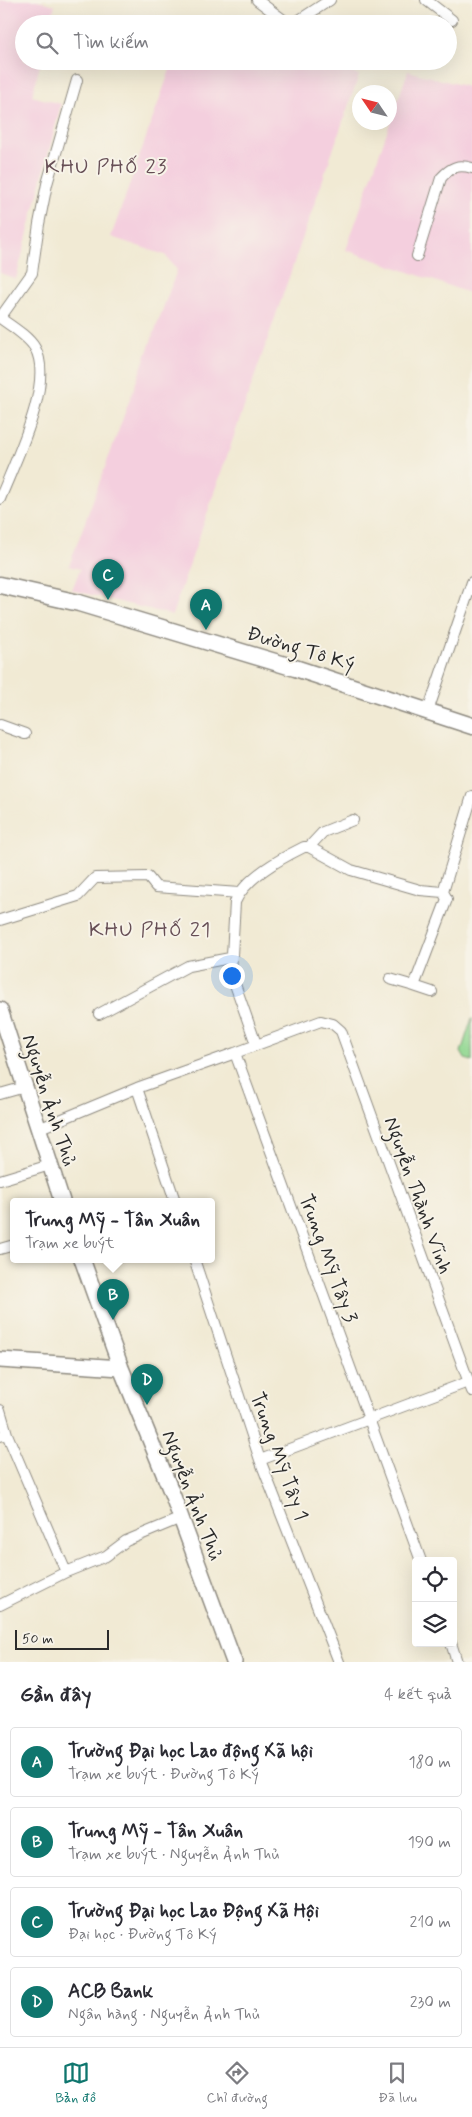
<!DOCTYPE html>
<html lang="vi">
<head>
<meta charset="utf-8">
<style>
  :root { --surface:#fff; --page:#f7f7f7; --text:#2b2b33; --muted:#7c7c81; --line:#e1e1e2; --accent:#0f766e }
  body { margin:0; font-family:Mynerve,sans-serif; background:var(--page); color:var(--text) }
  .controls { position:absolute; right:15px; bottom:15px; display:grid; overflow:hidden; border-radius:5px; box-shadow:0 5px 20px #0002 }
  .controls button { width:45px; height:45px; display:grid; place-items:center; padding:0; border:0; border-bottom:1px solid var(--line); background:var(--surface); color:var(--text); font:25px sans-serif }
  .compass { position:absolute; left:352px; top:85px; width:45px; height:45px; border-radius:50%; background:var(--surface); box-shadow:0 5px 20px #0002; rotate:305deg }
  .scale { position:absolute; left:15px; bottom:12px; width:94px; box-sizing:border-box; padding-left:5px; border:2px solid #2b2b2b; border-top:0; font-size:14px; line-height:18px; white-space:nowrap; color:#2b2b2b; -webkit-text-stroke:4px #f7f3e8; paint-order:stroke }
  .you { position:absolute; left:231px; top:975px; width:18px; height:18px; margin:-12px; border:4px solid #fff; border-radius:50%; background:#1a73e8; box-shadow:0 0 0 8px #1a73e833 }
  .badge { display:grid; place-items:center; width:32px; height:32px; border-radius:50%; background:var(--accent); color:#fff; font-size:16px; font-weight:700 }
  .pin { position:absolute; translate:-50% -41px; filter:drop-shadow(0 1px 2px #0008) }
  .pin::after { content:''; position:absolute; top:26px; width:18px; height:15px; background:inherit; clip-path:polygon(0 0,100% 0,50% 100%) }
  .popup { position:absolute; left:10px; top:1198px; width:205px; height:65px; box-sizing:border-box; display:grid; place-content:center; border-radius:5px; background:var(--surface); filter:drop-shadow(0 1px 4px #0005); font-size:16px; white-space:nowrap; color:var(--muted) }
  .popup b { font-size:19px; color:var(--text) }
  .popup::after { content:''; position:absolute; left:50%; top:100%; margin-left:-10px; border:10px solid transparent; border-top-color:var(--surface) }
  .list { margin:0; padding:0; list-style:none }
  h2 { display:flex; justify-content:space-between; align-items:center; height:65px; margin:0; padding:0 20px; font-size:21px }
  h2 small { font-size:16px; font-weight:400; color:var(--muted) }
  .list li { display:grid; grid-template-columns:32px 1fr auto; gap:15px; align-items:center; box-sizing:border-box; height:70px; margin:0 10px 10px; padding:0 10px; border:1px solid var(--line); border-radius:5px }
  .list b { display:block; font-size:19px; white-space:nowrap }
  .list p { margin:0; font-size:16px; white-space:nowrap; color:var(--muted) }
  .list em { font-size:16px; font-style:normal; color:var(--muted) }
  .icon { flex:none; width:28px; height:28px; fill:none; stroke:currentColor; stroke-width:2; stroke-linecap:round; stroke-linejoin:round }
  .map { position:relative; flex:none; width:472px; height:1662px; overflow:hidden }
  .search { position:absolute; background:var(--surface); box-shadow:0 5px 20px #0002; left:15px; right:15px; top:15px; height:55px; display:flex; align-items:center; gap:12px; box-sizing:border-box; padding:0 18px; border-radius:28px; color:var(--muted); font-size:19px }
  .sheet { height:385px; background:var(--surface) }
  nav { display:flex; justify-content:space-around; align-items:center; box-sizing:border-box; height:70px; border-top:1px solid var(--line); background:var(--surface); font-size:14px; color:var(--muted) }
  nav a { display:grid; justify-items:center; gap:2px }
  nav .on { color:var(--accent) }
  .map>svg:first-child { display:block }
  .built { fill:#f4cfde }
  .garden { fill:#91d791; stroke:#5e815e }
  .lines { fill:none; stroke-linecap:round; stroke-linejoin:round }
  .street-casing { stroke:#8e8a80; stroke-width:12 }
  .secondary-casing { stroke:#8e8a80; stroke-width:18 }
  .primary-casing { stroke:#8e8a80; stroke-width:19 }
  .street { stroke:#fff; stroke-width:10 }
  .secondary { stroke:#fff; stroke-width:15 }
  .primary { stroke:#fff; stroke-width:16 }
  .labels { text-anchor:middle; stroke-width:4; stroke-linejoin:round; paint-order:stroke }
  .street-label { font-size:20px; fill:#2b2b2b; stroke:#f7f3e8 }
  .neighbourhood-label { font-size:21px; letter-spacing:1px; fill:#664e55; stroke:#f7f3e8 }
</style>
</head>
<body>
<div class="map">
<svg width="472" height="1662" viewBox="0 0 472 1662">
  <rect width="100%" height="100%" fill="#f7f3e8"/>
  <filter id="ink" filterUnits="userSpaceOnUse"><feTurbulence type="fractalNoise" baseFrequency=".02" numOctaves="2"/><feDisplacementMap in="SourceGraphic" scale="10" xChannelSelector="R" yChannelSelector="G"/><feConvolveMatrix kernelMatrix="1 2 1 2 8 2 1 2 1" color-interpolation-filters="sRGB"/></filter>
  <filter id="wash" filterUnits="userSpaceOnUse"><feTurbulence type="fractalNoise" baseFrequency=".0096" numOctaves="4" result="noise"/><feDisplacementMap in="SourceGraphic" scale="20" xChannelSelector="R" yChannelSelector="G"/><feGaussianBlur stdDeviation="1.12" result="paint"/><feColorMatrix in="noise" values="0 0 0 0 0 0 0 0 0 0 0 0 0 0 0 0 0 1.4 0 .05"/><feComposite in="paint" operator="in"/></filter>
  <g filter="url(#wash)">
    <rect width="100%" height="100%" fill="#f1ead4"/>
    <path class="built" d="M0,0H37L55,5L50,24H24V61H41L32,96L61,104L16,279L0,273Z
      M173,61H314L359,75L172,615L72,590L80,569L69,566L177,270L165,255L111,237Z
      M408,71L472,88V294L346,250Z"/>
    <path class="garden" d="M472,1018V1061L465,1059L461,1052Z"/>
  </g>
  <g filter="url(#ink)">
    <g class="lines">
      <g class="street-casing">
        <path id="street" d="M257,0L289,24
          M426,0L452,20
          M293,24L330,0
          M417,256L441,178C451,167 458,164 472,168
          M0,318L32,273L39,224L47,184L77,80
          M0,318C11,326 28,336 35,348C55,383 14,463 0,499
          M428,711L472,582
          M0,725L25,734
          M309,847L323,832L353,820
          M0,920L78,896L95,878L148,877L156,887L239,893
          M390,979L414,986L447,899L443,892
          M414,986L432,992
          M99,1014L188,966L230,958
          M256,1044L231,973L235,902C246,877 280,859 304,847H309L351,870L420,890L443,892L472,796
          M137,1088L175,1201
          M0,1094L25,1087
          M38,1129L137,1088L235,1053
          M0,1180L50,1165
          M0,1249L14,1245
          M194,1259L260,1460L339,1662
          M0,1410L7,1434
          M0,1436L7,1434L66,1572
          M260,1460L468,1382
          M421,1561L235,1053L321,1021L333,1024L341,1031L472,1391
          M0,1605L66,1572L106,1556L126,1541L181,1518
          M451,1643L457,1662"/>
      </g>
      <g class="secondary-casing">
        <path id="secondary" d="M0,1010L62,1201
          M82,1259L121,1368L171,1491L234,1662
          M0,1360L121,1368"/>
      </g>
      <g class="primary-casing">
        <path id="primary" d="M0,585L79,603L295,668L472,726"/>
      </g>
      <use href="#street" class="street"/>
      <use href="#secondary" class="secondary"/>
      <use href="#primary" class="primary"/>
    </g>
  </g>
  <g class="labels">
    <g class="street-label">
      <text transform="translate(301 648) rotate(17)" y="7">Đường Tô Ký</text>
      <text transform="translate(50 1100) rotate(72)" y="7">Nguyễn Ảnh Thủ</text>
      <text transform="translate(419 1195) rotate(70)" y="7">Nguyễn Thành Vĩnh</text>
      <text transform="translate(329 1258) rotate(70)" y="7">Trung Mỹ Tây 3</text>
      <text transform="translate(280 1456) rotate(70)" y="7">Trung Mỹ Tây 1</text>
      <text transform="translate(193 1495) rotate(69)" y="7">Nguyễn Ảnh Thủ</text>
    </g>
    <g class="neighbourhood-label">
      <text x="106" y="173">KHU PHỐ 23</text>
      <text x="150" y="936">KHU PHỐ 21</text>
    </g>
  </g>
</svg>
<div class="controls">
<button><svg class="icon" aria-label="locate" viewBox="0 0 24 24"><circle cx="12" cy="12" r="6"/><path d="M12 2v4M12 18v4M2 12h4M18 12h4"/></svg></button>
<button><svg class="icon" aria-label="layers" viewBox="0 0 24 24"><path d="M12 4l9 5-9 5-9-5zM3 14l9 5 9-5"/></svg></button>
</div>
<svg class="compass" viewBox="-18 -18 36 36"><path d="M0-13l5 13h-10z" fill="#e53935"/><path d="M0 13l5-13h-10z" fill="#7c7c81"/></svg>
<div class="scale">50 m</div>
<div class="you"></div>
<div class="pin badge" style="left:206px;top:630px">A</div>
<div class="pin badge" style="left:113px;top:1320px">B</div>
<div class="popup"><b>Trung Mỹ - Tân Xuân</b>Trạm xe buýt</div>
<div class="pin badge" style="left:108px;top:600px">C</div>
<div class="pin badge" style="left:147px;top:1405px">D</div>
<div class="search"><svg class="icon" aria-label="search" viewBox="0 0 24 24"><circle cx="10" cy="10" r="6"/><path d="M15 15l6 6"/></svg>Tìm kiếm</div>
</div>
<section class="sheet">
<h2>Gần đây<small>4 kết quả</small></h2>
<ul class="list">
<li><span class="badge">A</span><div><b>Trường Đại học Lao động Xã hội</b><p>Trạm xe buýt · Đường Tô Ký</p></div><em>180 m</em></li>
<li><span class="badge">B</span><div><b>Trung Mỹ - Tân Xuân</b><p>Trạm xe buýt · Nguyễn Ảnh Thủ</p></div><em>190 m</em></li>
<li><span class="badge">C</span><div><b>Trường Đại học Lao Động Xã Hội</b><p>Đại học · Đường Tô Ký</p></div><em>210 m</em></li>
<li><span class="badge">D</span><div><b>ACB Bank</b><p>Ngân hàng · Nguyễn Ảnh Thủ</p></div><em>230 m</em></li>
</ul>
</section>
<nav>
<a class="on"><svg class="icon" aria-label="map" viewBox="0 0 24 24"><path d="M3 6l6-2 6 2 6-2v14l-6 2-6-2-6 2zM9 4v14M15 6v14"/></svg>Bản đồ</a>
<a><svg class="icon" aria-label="directions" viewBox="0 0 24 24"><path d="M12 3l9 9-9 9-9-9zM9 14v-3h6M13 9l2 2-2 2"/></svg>Chỉ đường</a>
<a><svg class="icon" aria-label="saved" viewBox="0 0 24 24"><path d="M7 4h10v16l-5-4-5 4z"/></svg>Đã lưu</a>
</nav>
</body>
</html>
